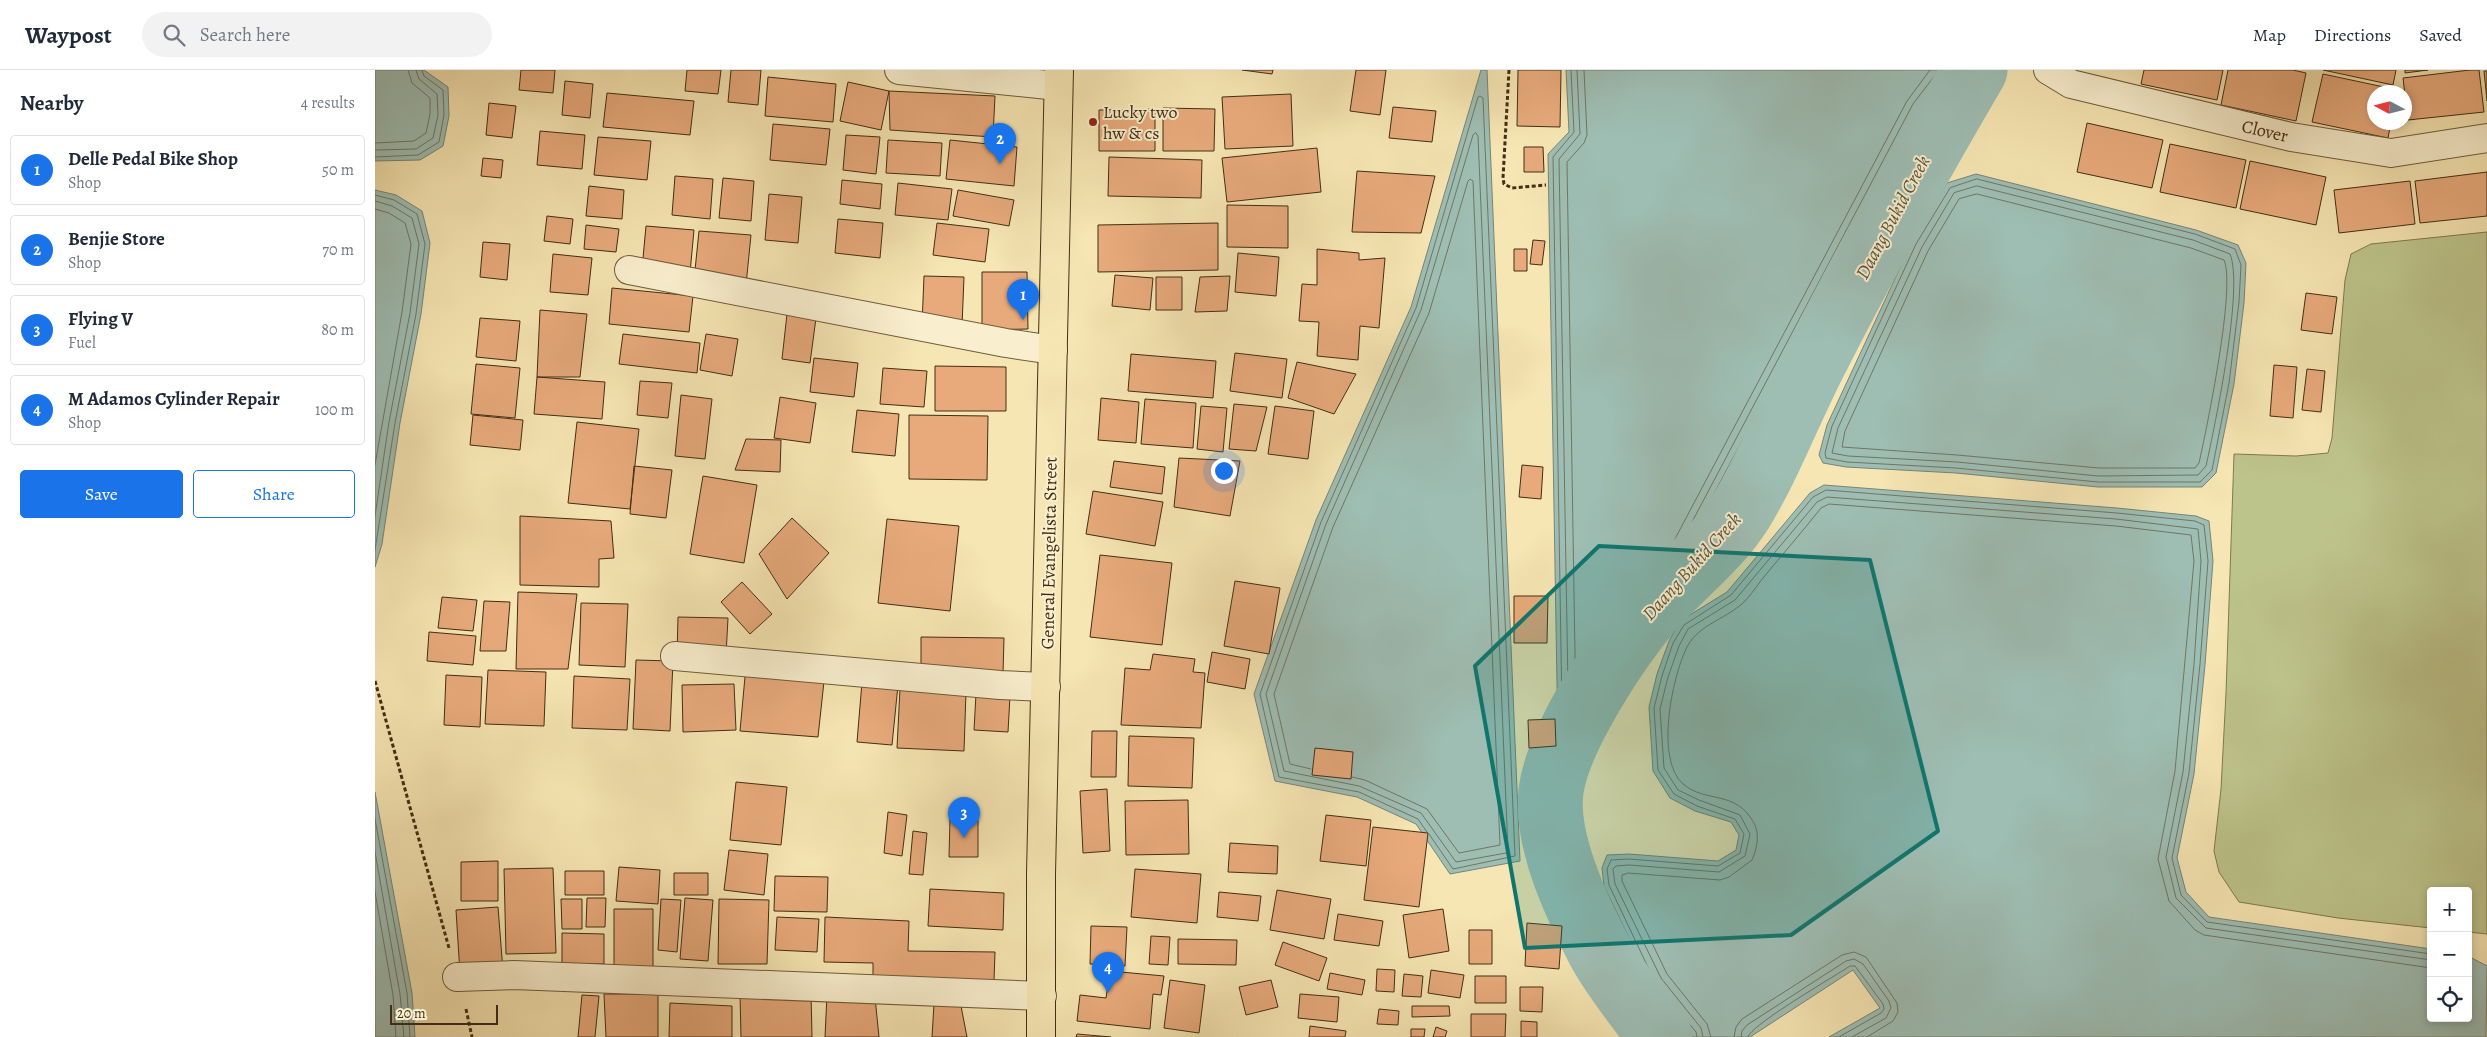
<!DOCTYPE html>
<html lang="en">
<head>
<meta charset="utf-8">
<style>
  :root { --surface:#fff; --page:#f2f2f3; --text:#1f2937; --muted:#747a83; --line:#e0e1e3; --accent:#1a73e8 }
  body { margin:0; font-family:Alegreya,serif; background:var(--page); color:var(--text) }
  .controls { position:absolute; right:15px; bottom:15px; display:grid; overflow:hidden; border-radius:5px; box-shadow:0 2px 8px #0003 }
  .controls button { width:45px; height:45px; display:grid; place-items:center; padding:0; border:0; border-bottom:1px solid var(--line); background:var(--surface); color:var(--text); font:25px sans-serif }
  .compass { position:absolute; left:1992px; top:15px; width:45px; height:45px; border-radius:50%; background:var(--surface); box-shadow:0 2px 8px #0003; rotate:277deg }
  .scale { position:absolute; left:15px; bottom:12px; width:108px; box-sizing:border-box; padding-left:5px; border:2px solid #422e14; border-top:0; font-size:14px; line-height:18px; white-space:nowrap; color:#422e14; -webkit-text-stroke:4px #f9efce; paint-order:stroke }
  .you { position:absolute; left:848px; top:400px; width:18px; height:18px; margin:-12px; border:4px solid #fff; border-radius:50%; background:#1a73e8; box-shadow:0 0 0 8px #1a73e833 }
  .badge { display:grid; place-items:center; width:32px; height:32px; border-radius:50%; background:var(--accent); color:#fff; font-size:16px; font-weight:700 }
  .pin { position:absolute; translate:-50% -41px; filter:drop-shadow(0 1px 2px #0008) }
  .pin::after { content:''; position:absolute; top:26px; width:18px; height:15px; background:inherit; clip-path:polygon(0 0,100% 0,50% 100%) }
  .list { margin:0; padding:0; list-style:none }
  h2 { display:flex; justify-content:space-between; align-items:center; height:65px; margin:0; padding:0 20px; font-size:21px }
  h2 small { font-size:16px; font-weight:400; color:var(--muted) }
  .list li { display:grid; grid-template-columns:32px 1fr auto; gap:15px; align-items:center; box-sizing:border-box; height:70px; margin:0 10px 10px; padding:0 10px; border:1px solid var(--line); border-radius:5px }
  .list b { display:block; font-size:19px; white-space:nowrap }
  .list p { margin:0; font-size:16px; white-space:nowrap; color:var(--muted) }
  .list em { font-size:16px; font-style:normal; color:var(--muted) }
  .actions { display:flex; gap:10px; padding:15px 20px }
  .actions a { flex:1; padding:11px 0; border:1px solid var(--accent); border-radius:5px; text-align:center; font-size:18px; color:var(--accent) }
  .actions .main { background:var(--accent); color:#fff }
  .icon { flex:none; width:28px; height:28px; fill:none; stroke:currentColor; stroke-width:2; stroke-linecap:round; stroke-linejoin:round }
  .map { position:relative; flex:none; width:2112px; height:967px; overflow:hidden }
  header { display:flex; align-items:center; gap:30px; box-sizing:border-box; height:70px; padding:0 25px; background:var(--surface); border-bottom:1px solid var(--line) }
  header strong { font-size:24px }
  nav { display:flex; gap:28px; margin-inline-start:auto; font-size:18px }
  .search { width:350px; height:45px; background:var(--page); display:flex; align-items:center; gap:12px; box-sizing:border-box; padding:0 18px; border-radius:28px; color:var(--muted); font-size:19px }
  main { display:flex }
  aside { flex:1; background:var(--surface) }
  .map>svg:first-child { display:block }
  .green { fill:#bdc48b; stroke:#807950 }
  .water { fill:#9ebeb4; stroke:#798474 }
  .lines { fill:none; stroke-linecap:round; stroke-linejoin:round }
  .shore { stroke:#707664; stroke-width:1 }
  .river { stroke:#9ebeb4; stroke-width:65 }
  .building { fill:#e8aa7b; stroke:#422e14 }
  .minor-casing { stroke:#6f5c3c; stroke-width:30 }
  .major-casing { stroke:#422e14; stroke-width:30 }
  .path { stroke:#422e14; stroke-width:3; stroke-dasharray:4 2.5; stroke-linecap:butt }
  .minor { stroke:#f9efce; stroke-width:28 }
  .major { stroke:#f6e6b3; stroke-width:28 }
  .marked { fill:#0f766e; fill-opacity:0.2; stroke:#0f766e; stroke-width:4; stroke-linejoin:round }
  .poi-dot { fill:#8f2418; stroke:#f9efce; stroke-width:2 }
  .labels { text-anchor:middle; stroke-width:4; stroke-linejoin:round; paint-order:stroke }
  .poi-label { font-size:18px; fill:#422e14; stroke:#f9efce; text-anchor:start }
  .street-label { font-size:18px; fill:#422e14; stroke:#f9efce }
  .water-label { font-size:19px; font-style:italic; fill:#59523c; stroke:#f9efce }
</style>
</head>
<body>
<header>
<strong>Waypost</strong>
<div class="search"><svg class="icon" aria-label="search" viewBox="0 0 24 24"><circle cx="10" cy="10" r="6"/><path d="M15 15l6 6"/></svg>Search here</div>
<nav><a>Map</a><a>Directions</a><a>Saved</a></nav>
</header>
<main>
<aside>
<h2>Nearby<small>4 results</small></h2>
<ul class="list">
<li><span class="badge">1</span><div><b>Delle Pedal Bike Shop</b><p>Shop</p></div><em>50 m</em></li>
<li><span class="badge">2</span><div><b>Benjie Store</b><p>Shop</p></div><em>70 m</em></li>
<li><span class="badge">3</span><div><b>Flying V</b><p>Fuel</p></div><em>80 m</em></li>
<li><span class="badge">4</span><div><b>M Adamos Cylinder Repair</b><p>Shop</p></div><em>100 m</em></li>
</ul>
<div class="actions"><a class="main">Save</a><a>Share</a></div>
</aside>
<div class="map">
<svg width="2112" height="967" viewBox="0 0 2112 967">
  <rect width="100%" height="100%" fill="#f6e6b3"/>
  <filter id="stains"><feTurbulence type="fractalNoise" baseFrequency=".004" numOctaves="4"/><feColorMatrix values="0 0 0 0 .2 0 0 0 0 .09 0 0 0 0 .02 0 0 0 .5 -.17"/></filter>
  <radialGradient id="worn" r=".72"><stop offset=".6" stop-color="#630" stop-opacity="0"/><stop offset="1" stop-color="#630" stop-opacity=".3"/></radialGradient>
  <path class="green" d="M2112,162V864L2093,862V821H2056V858L1963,848L1864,832L1844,802L1839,781L1846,719L1851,623L1859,384L1921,386L1953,383L1957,368L1970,210L1976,184L1996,174Z"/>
  <path class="water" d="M0,0H49L73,17L74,46L68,76L45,90L0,91Z
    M1106,0H1112L1145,791L1075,804L1041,754L982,727L900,711L879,624L941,450L1036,237Z
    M1191,0H1578L1548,39L1184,730L1173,84L1194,62Z
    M1601,104L1821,160L1863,175L1871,193L1869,233L1859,314L1841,403L1827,417H1723L1581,403L1471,397L1448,393L1444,385L1452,355L1537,172L1572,113Z
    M0,120L21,125L47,141L55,173L46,244L25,353L7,474L0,497Z
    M1449,415L1742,438L1821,446L1834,451L1838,491L1830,595L1819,704L1802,788L1811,822L1834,847L2056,879V948H2093V886L2112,896L2111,967H1454L1505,938L1478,900L1375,967H1318L1276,914L1229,816L1227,798L1232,785L1254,784L1343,791L1361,780L1364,765L1356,752L1320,741L1295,728L1278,701L1274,637L1282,604L1294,571L1305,551L1352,522L1435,423Z
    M0,722L37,923L40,967H0Z"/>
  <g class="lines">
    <path class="shore" d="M1196,0L1199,62L1178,87L1188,701L1191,703L1544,37L1572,0
      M1202,0L1205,64L1184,89L1194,676L1197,679L1538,34L1564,0
      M1209,0L1212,65L1209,73L1192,92L1201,647L1204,650L1532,31L1555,0
      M1101,63L1103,66L1133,780L1131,783L1081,792L1046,743L984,716L909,701L891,624L951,454L1046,240L1098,65Z
      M0,73L39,71L51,63L55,44V28L37,13L33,0
      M0,80L41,79L58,68L63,45L62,24L44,9L41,0
      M0,87L43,85L64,72L69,45L68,20L49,6L47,0
      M1602,109L1820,164L1860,179L1866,195L1864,232L1854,313L1837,400L1825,412H1723L1581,398L1472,392L1451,388L1450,383L1457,356L1541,174L1575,118Z
      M1602,116L1818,170L1855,184C1869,218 1840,355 1831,396L1823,405L1723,406L1582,392L1473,386L1457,383L1463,358L1547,177L1579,123Z
      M1602,124L1816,178L1849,190C1861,217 1832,357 1824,393L1820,398H1724L1582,385L1467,377L1470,361L1553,181L1584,129Z
      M0,125L19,130L42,144L50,174L41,244L20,353L0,480
      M0,131L17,136L37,148L44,174L35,243L14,352L0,446
      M0,139L14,143L30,153L36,174L27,242L0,395
      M936,699L915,694L899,624L958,457L1054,243L1093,111L1095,109L1098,111L1125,775L1084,783L1052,739L990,710L977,707
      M0,749L32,923L35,967
      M1052,762L1043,749L984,722L904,707L885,624L946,452L1041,238L1103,27L1105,26L1108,28L1140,786L1078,799L1054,764
      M0,782L25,924L29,967
      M0,822L18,925L21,967
      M1322,967L1321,962L1280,912L1234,815L1232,799L1236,790L1254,789L1343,796L1365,783L1369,764L1360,749L1322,736L1299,724L1283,700L1279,638L1287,606L1298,573L1309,555L1356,525L1438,427L1451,420L1742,443L1820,451L1829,455L1833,491L1825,594L1814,703L1797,788L1806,825L1832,852L2056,884
      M1328,967L1326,958L1286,908L1240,814L1238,799L1241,796L1254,795L1344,802L1370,786L1375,764L1365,745L1324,730L1303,720L1289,698L1285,639L1293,607L1304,576L1313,559L1360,530L1442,432L1452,427L1741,449L1823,459L1826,491L1819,594L1808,702L1791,787L1801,828L1831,858L2056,890
      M1336,967L1332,954L1292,904L1247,811V805L1253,803L1345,810L1354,807L1377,790C1382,779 1385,764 1379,753C1360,719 1332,734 1308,714C1280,689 1297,609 1311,579C1321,557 1345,551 1363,537C1373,530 1380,518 1388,508C1407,485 1427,462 1446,438L1454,434L1741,456L1816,465L1819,491L1800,701L1783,789L1794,831L1820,860L1829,865L2056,898
      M1359,967L1361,957L1367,949L1467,885L1479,882L1491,887L1522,933L1523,942L1518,951L1492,967
      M1366,967L1367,961L1372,955L1471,891L1479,889L1488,894L1514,931L1516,938L1511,948L1477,967
      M1373,967C1374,956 1460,906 1475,896H1480L1508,934L1509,939L1506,943L1464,967"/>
    <path class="river" d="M1285,967C1265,939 1240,910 1224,880C1201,836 1170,771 1176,721C1183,668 1241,581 1275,540C1304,507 1343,478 1366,441C1396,392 1416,336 1443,285C1492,188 1545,94 1600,0"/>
  </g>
  <path class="building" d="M146,0H180L178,23L144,20Z
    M312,0H346L343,24L310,21Z
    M356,0H386L383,35L353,32Z
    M867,0H898L897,4Z
    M981,0H1011L1005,45L975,41Z
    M1143,0H1186L1185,57L1142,56Z
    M1769,0H1848L1842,30L1766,14Z
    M1853,0H1918L1931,3L1921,51L1846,35Z
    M1948,0H2021L2018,15Z
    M2030,0H2053L2030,3Z
    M2095,0H2104L2109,42L2033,50L2028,8Z
    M2109,1H2112V31Z
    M1948,4L2023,20V22H2000V52H2016L2013,68L1937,52Z
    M393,7L461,14L458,52L390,46Z
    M190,11L218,14L215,48L187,45Z
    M473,12L514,21L506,60L465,51Z
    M514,21L620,26L618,67L515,60Z
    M232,23L319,31L315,65L228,57Z
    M916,24L918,76L850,79L847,27Z
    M114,33L141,36L137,68L111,65Z
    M1018,37L1061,41L1057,72L1014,68Z
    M788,38L840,39L839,81H788Z
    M780,39V81H724V40Z
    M1712,53L1788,70L1777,118L1702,102Z
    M398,54L455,59L451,95L395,90Z
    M165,61L210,65L207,99L162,95Z
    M471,65L505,67L501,104L468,100Z
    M223,67L276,71L272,110L219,105Z
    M513,70L567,73L565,106L511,103Z
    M575,70L642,77L639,116L571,109Z
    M1795,74L1871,90L1861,138L1785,122Z
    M1149,77H1168L1169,102H1149Z
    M942,78L946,122L852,132L847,88Z
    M734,87L827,90L826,128L733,126Z
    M108,88L128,90L126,108L106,106Z
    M1875,91L1951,107L1941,155L1865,139Z
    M982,101L1060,106L1046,163L977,162Z
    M2112,102V146L2045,153L2040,111Z
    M300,106L338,109L335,149L297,145Z
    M348,108L379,111L376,151L344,148Z
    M467,110L507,114L505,139L465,134Z
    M2035,111L2040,154L1964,163L1959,120Z
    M523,113L577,119L573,150L520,145Z
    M214,116L249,120L247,149L211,146Z
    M583,120L639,130L634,156L578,146Z
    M394,124L427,127L423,173L390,170Z
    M852,135L913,136V178L852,177Z
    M172,146L198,149L195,174L169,171Z
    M463,149L508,153L505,188L460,183Z
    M562,153L614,159L610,192L558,185Z
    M843,153V200L723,202V155Z
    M211,155L244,159L241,182L209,179Z
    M271,156L319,160L315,203L267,199Z
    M324,161L376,165L371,215L319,210Z
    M1158,170L1170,171L1167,195L1155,194Z
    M108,172L135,174L132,210L105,207Z
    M942,179L984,183V190L1010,188L1004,258L985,256L983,290L942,286L944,252L924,251L927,214L942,215Z
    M1139,179H1152V201H1139Z
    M863,183L904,187L901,226L860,222Z
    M178,184L217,188L213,225L175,222Z
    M607,202H652L653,259L607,260Z
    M740,205L778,208L775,240L737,236Z
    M549,206L589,207L587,256L547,255Z
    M855,206L852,241L820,242L825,207Z
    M781,207H807V240H781Z
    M237,218L318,226L314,262L234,254Z
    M1931,223L1962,227L1957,264L1926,260Z
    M165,240L212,244L205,307H162Z
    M412,244L441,248L435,293L407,289Z
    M105,248L145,251L141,291L101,287Z
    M248,264L325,273L322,303L244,294Z
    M331,264L363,269L357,306L325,300Z
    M860,283L912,289L907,328L855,321Z
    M756,284L841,291L838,328L753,321Z
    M439,288L483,293L479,327L435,322Z
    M922,292L981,304L959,344L913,328Z
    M101,294L145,298L140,348L96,344Z
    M1899,295L1922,297L1918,348L1895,346Z
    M560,296L631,297V341H560Z
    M508,298L552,301L549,337L505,334Z
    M1932,299L1950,301L1946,342L1927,340Z
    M162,307L230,312L227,349L159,344Z
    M265,311L297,313L293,348L262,345Z
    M306,325L337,329L330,389L300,386Z
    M405,327L441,333L435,373L399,368Z
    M726,328L764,332L761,373L723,370Z
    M770,329L821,333L818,378L766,374Z
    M859,334L892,337L881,381L854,379Z
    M826,336L852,338L848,382L822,379Z
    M900,336L939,341L933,389L893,384Z
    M482,340L524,344L520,386L477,382Z
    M98,345L148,350L145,380L95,375Z
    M534,345L613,346L612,410L534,409Z
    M202,352L264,359L255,439L193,433Z
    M371,369L406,370L405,402L360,400Z
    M804,388L865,391L855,446L799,437Z
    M739,391L790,397L787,424L735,417Z
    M1147,395L1168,397L1166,429L1144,427Z
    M259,396L297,400L291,448L255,444Z
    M328,406L382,415L369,493L315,484Z
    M718,421L788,432L780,476L711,464Z
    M145,446L236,451L239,488L224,489V517L145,515Z
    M417,448L454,483L412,529L384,484Z
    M512,449L584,456L575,541L503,533Z
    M725,485L797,493L787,575L715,567Z
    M860,511L905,518L894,584L849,576Z
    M367,512L397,544L375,564L346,532Z
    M143,522L202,524L193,599H141Z
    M1139,526H1173L1172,573H1139Z
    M67,527L102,530L98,561L63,558Z
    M109,531L135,532L131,581H105Z
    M206,533L253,534L250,597L204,595Z
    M303,547L353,548L351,585L302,584Z
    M54,562L101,566L98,595L52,591Z
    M546,567L629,568L628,603L546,601Z
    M837,582L875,589L870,619L832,612Z
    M778,584L820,589L818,602L830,603L826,658L746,655L750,598L775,600Z
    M261,590L298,591L295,661L258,659Z
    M371,596L450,602L443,667L365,661Z
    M113,600L171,602L169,656L110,654Z
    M71,605L107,607L105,657L69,655Z
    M199,606L255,609L252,660L197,658Z
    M487,612L523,615L517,675L482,672Z
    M359,614L361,660L308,662L307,615Z
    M525,619L591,622L589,681L522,678Z
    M601,624L635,626L633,662L599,660Z
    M1180,649L1181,676L1154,678L1153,650Z
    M717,661H742L741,707H716Z
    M754,666L819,668L817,718L753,716Z
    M940,678L978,682L976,709L937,705Z
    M361,712L412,717L406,775L355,770Z
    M732,719L735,781L708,783L705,721Z
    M813,730L814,784L751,785L750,731Z
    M513,742L532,745L527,786L509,783Z
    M951,745L996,750L991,796L945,791Z
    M575,749L603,750V787H574Z
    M998,757L1053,763L1044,837L989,830Z
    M538,761L552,763L548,805L534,804Z
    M855,773L903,776L902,804L853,802Z
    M354,780L393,784L389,825L349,820Z
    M123,791V831H86V792Z
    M244,797L285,800L283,834L241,831Z
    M178,798L181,883L131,884L129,799Z
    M760,799L826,804L822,853L756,847Z
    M190,801H229V825H190Z
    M299,803H333V825H299Z
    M400,806L453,807L452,842L399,841Z
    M555,819L629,823L628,860L553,856Z
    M902,820L956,829L949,869L895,860Z
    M844,822L886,826L883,851L842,847Z
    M212,828H231L230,857H211Z
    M310,828L338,830L333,891L305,889Z
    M186,829H207V859H187Z
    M286,829L306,830L302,882L283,880Z
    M344,829L394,830L392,894H343Z
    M123,837L128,901L85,904L81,840Z
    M239,839H278V901H239Z
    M1068,839L1074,881L1034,888L1028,845Z
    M963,844L1008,851L1004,876L959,870Z
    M402,847L444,849L442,882L400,880Z
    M450,847L534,851L533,881L620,882L619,910L498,909V893L449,892Z
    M1152,853L1187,856L1184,899L1150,896Z
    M716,856L752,857L750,896L715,894Z
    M1094,860H1117V894H1094Z
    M187,863L229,864V894H187Z
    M776,866L795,867L793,895L774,894Z
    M803,869L862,870L861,895L803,894Z
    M908,872L952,888L944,911L900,895Z
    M1002,899L1020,900L1019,922L1001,921Z
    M1056,900L1089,905L1085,928L1053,923Z
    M735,901L789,906L786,925L778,924L775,959L702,951L705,925L731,928Z
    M955,903L990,910L987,925L952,919Z
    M1029,904L1048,906L1046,927L1027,926Z
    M1100,906H1131V933H1100Z
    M795,910L830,915L824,963L789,958Z
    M896,910L903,937L871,945L864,917Z
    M1145,917H1168L1167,942L1145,941Z
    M436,923L437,967H366L365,924Z
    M229,924H283V967H231Z
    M925,924L964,927L962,952L923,948Z
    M207,925L224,926L220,967H203Z
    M452,925L500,927L504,967H450Z
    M295,933L357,936V967H294Z
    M559,934L586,936L592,967H557Z
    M1037,936H1074L1075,946L1037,947Z
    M1004,939L1024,941L1023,955L1002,954Z
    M1096,944H1131L1130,967H1096Z
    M1146,951L1162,952V967H1146Z
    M935,956L971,961L970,967H934Z
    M1061,957L1072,961L1070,967H1058Z
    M1036,959H1050L1049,967H1036Z
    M702,964L736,967H701Z"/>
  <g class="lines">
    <g class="minor-casing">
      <path id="minor" d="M524,0L683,16
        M1673,0L1696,14L1916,67L2016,83L2112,68
        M254,200L631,273L678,280
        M300,586L625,615L671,617
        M82,907L139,905L667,926"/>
    </g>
    <g class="major-casing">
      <path id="major" d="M666,967V804L684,0"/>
    </g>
    <path class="path" d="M1134,0L1128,108L1129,114L1137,118L1171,115
      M0,611L74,878
      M91,939L97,967"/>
    <use href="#minor" class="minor"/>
    <use href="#major" class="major"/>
  </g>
  <path class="marked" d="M1224,476L1495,490L1563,761L1416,865L1150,878L1100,596Z"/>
  <circle class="poi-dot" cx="718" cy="52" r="5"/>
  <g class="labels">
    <g class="poi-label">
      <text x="728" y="48">Lucky two<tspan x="728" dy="21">hw &amp; cs</tspan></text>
    </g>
    <g class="street-label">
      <text transform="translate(1890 61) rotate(13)" y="6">Clover</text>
      <text transform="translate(674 483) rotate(-89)" y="6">General Evangelista Street</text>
    </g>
    <g class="water-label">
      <text transform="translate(1517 147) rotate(-62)" y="7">Daang Bukid Creek</text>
      <text transform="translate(1316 496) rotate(-48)" y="7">Daang Bukid Creek</text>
    </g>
  </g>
  <rect width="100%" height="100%" filter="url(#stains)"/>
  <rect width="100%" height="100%" fill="url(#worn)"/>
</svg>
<div class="controls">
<button>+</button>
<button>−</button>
<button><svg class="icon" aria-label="locate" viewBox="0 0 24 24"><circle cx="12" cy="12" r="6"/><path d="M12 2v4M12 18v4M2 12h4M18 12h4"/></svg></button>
</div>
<svg class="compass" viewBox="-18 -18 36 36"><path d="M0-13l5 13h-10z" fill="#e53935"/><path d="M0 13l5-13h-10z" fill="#747a83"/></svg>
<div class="scale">20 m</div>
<div class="you"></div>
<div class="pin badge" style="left:648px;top:250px">1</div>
<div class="pin badge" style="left:625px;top:94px">2</div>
<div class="pin badge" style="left:589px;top:768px">3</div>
<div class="pin badge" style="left:733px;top:923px">4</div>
</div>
</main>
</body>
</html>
